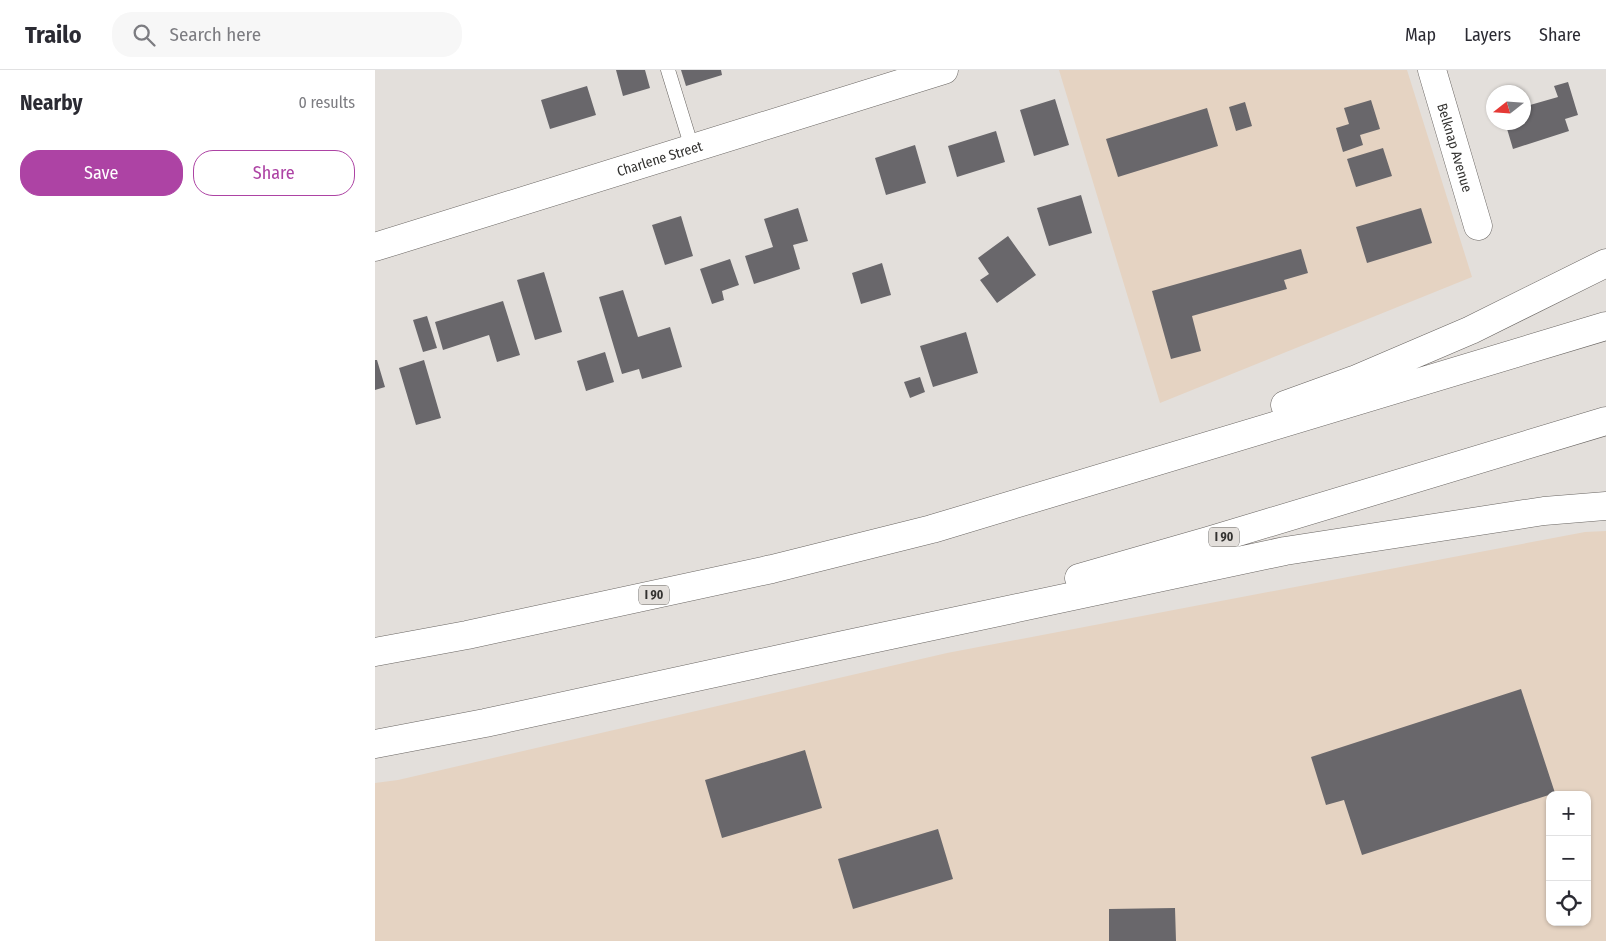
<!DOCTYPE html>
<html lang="en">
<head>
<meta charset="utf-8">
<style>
  :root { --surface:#fff; --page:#f7f7f7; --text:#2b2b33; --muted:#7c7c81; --line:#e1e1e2; --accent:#ad43a4 }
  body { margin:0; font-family:"Fira Sans Condensed",sans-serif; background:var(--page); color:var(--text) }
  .controls { position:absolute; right:15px; bottom:15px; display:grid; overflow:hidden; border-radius:10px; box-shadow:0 1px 4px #0004 }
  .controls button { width:45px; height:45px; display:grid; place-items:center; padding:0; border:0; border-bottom:1px solid var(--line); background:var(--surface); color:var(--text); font:25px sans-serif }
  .compass { position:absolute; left:1111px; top:15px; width:45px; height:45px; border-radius:50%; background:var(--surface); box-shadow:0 1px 4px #0004; rotate:253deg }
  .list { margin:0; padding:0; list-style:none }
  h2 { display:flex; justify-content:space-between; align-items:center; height:65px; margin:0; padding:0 20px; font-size:21px }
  h2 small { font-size:16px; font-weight:400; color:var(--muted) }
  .actions { display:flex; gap:10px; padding:15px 20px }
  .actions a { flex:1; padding:11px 0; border:1px solid var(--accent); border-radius:20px; text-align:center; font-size:18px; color:var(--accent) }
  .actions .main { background:var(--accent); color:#fff }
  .icon { flex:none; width:28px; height:28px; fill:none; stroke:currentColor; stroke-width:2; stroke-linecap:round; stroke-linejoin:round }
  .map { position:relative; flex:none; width:1231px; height:871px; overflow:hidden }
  header { display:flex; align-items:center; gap:30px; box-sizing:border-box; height:70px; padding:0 25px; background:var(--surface); border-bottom:1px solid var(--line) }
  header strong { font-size:24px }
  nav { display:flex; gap:28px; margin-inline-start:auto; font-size:18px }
  .search { width:350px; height:45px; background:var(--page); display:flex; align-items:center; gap:12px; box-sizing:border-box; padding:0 18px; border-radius:20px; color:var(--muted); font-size:19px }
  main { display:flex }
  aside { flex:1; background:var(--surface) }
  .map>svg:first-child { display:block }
  .commercial { fill:#e5d3c2; fill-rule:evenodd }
  .building { fill:#69676b }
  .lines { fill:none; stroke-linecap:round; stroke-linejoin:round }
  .service-casing { stroke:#696562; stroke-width:15 }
  .minor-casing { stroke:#696562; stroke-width:29 }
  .motorway-casing { stroke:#696562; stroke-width:29 }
  .service { stroke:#fff; stroke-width:14 }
  .minor { stroke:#fff; stroke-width:28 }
  .motorway { stroke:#fff; stroke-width:28 }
  .labels { text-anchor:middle; stroke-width:5; stroke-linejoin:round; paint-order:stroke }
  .shield { fill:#e3dfdb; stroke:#686663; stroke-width:1 }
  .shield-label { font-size:12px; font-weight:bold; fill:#333230 }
  .street-label { font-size:14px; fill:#333230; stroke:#e3dfdb }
</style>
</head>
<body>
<header>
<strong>Trailo</strong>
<div class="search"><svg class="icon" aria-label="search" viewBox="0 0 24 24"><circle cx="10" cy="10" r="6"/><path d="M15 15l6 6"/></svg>Search here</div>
<nav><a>Map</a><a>Layers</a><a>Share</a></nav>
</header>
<main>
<aside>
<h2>Nearby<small>0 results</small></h2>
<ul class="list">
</ul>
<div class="actions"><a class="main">Save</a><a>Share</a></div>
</aside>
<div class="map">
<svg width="1231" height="871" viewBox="0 0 1231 871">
  <rect width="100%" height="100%" fill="#e3dfdb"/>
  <path class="commercial" d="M684,0H1032L1097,207L785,333Z
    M1231,461V871H0V713L23,710L572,583L1210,462ZM1175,725H1212V852H1175Z"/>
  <path class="building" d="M241,0H270L275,18L248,26Z
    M306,0H346L347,5L311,16Z
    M1193,12L1203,45L1190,49L1194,61L1138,79L1130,52H1148V37L1183,27L1179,16Z
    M212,16L221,45L175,59L166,30Z
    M680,29L694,75L659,86L645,40Z
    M996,30L1005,59L985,65L988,75L968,82L961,58L974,54L969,38Z
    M870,32L877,56L861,61L854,37Z
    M832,38L843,76L743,107L731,69Z
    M621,61L630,92L582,107L573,76Z
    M540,75L551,113L511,125L500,88Z
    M1008,78L1017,106L981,117L972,89Z
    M706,125L717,163L674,176L662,138Z
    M423,138L433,171L418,175L425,199L379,214L370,186L398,177L389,149Z
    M1046,138L1057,173L992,193L981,157Z
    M306,146L318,186L290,195L277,155Z
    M633,166L661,205L622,233L605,210L614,204L603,188Z
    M926,179L933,203L909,210L912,219L817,246L826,281L796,289L777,221Z
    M355,189L364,215L347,221L349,230L337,234L325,199Z
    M507,193L516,225L486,234L477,203Z
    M169,202L187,262L160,270L142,210Z
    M248,220L263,267L295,257L307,297L267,309L264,299L247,304L224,227Z
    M128,231L145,285L122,292L114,265L68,280L60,252Z
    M52,246L62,278L48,282L38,250Z
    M591,262L603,303L558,317L545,276Z
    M230,282L239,312L211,321L202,291Z
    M0,290H2L10,317L0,320Z
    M49,290L66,348L41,355L24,298Z
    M545,307L550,322L535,328L529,312Z
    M1146,619L1180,723L987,785L969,730L951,735L936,687Z
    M430,680L447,738L347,768L330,710Z
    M563,759L578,809L478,839L463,789Z
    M800,838L801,871H734V839Z"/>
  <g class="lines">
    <g class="service-casing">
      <path id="service" d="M293,0L317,78"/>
    </g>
    <g class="minor-casing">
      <g id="minor">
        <path id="s1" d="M1057,0L1103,156"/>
        <path id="s2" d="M0,177L569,0"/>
      </g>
    </g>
    <g class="motorway-casing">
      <path id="motorway" d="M910,335L979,310L1096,260L1231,193
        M704,508L833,471L1231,351
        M0,582L92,565L397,499L557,459L1231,256
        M0,674L110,653L464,576L910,481L1169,441L1231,436"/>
    </g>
    <use href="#service" class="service"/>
    <use href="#minor" class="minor"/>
    <use href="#motorway" class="motorway"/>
  </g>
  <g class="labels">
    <g class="shield">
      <rect x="834" y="457.5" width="30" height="19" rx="4"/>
      <rect x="264" y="515.5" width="30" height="19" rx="4"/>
    </g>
    <g class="shield-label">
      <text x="849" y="471">I 90</text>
      <text x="279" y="529">I 90</text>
    </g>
    <g class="street-label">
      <text dy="5" stroke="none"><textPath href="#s1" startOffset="81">Belknap Avenue</textPath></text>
      <text dy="5" stroke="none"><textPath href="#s2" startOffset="298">Charlene Street</textPath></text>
    </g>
  </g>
</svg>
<div class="controls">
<button>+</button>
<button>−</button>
<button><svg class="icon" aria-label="locate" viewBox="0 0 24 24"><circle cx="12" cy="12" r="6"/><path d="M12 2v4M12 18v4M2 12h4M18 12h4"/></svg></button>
</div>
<svg class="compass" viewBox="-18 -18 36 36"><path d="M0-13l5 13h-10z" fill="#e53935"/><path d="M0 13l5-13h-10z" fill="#7c7c81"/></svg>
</div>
</main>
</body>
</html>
